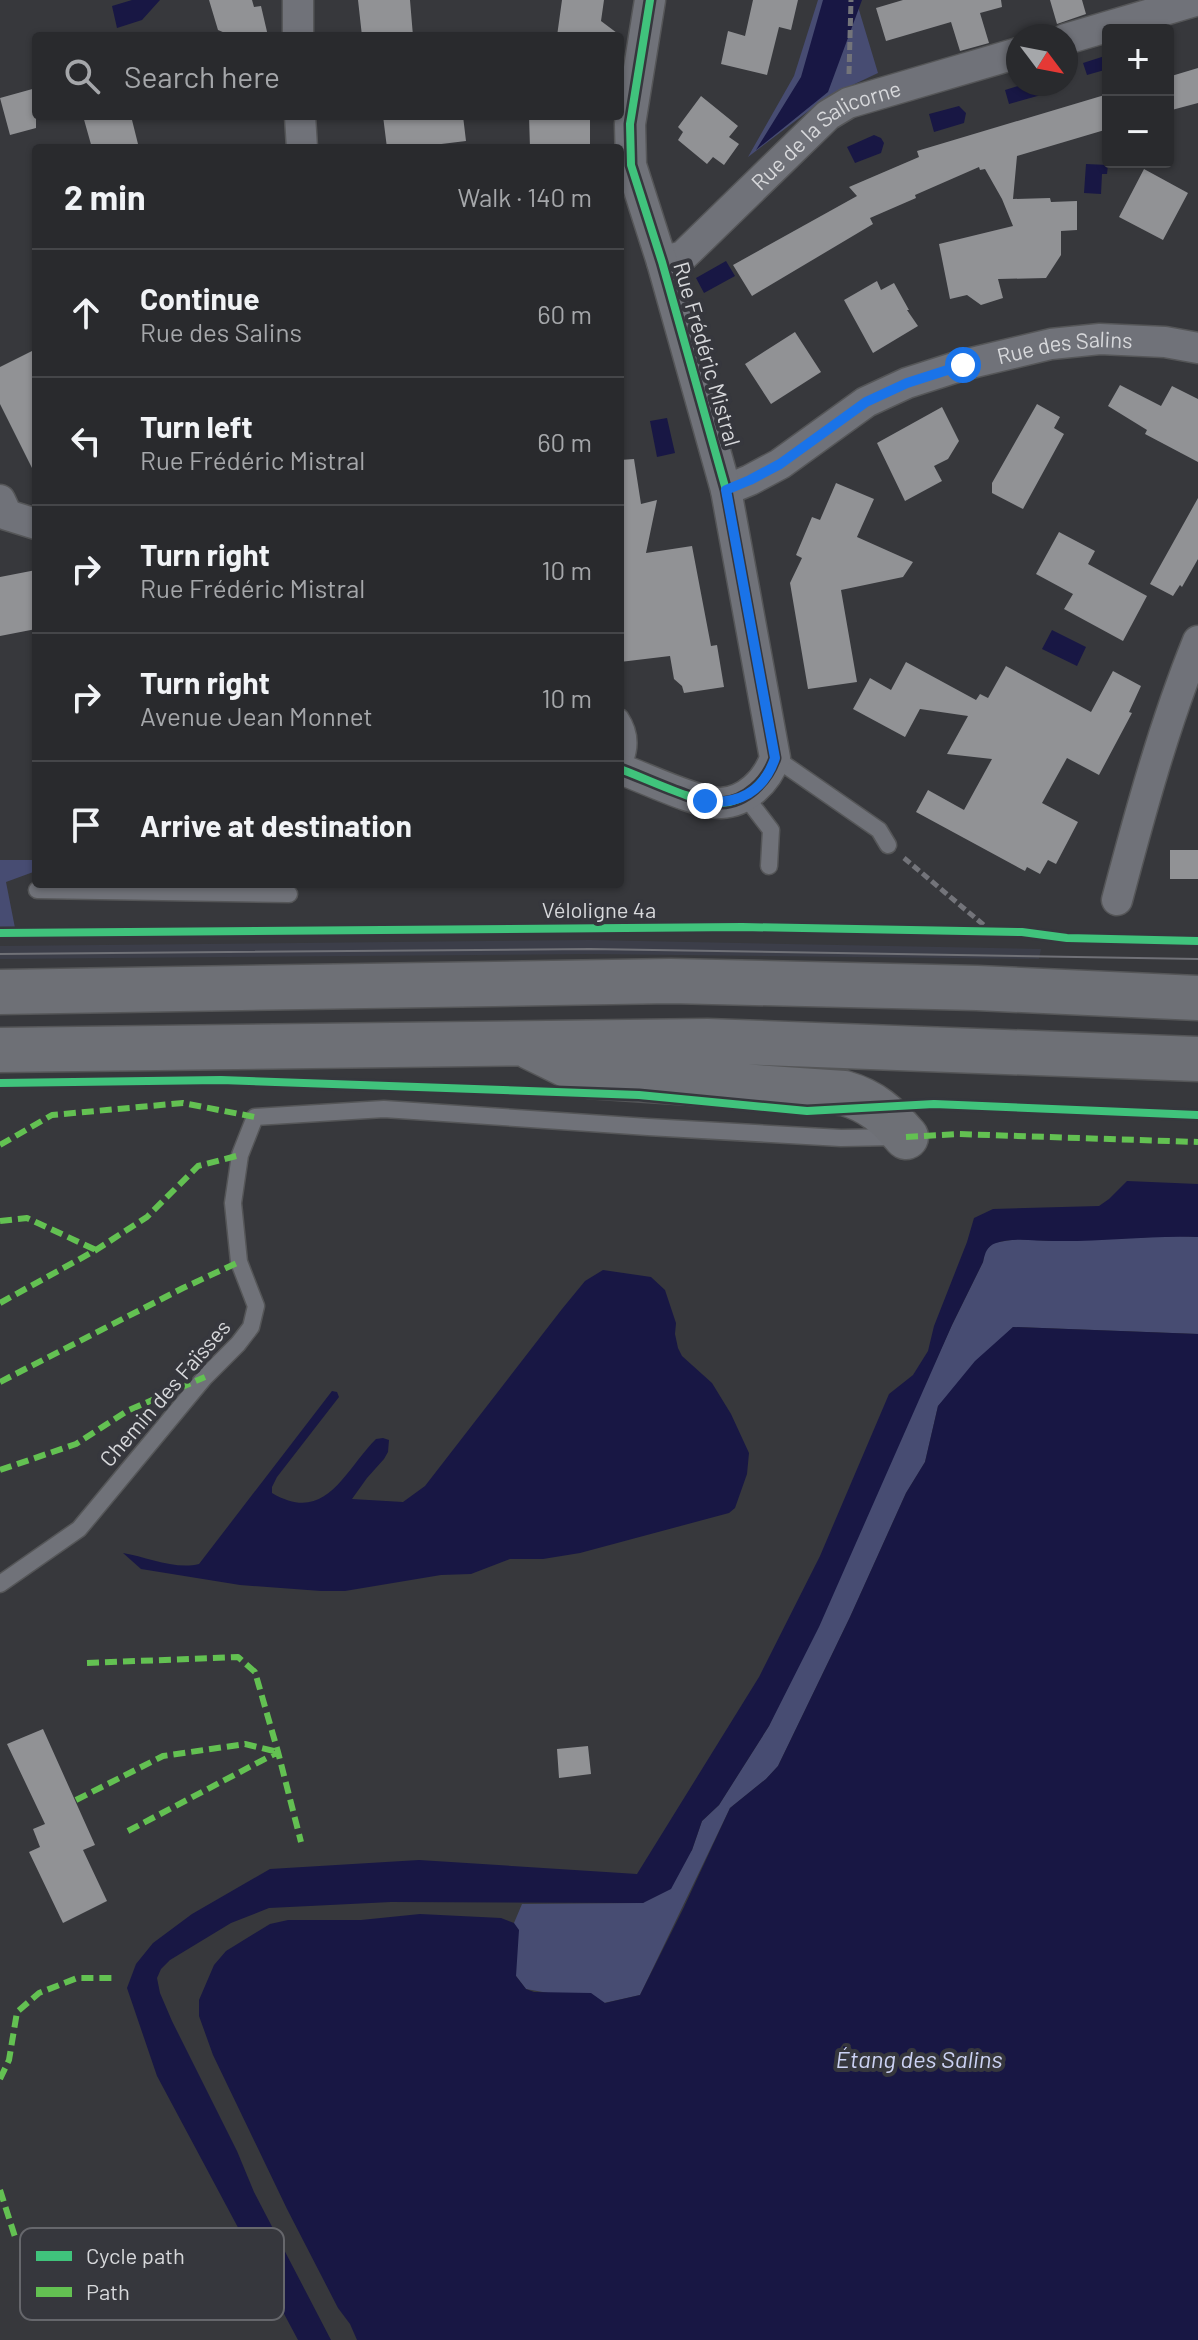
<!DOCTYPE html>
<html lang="en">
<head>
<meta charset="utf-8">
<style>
  :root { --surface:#292a2d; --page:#353639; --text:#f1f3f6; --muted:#a5a7aa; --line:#454649 }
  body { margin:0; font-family:Barlow,sans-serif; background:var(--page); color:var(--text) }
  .controls { position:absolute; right:24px; top:24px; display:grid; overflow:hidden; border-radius:8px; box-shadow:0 2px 6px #0004 }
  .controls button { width:72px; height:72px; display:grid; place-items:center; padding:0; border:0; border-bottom:2px solid var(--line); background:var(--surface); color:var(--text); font:40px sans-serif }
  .compass { position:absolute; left:1006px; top:24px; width:72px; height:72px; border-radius:50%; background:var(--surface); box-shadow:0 2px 6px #0004; rotate:122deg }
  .stop { position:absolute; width:24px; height:24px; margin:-18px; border:6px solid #1a73e8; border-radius:50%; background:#fff }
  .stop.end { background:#1a73e8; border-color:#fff; box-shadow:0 2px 8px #0008 }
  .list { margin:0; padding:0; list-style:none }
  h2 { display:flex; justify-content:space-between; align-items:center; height:104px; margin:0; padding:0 32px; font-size:34px }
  h2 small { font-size:26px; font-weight:400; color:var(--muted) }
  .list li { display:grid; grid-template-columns:52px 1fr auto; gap:24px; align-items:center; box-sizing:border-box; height:128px; padding:0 32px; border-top:2px solid var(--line) }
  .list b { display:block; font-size:30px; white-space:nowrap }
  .list p { margin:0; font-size:26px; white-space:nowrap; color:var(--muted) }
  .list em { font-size:26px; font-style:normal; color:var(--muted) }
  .icon { flex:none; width:44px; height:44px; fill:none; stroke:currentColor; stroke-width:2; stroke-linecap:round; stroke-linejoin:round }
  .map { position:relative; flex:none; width:1198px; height:2340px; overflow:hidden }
  .search { position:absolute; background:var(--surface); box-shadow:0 2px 6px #0004; left:32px; top:32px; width:592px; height:88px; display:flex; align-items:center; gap:20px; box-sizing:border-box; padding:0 28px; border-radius:8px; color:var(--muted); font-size:30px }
  .panel { position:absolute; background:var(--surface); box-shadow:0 2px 6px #0004; left:32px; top:144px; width:592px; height:744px; border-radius:8px }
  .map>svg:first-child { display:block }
  .built { fill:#3c3e49 }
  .green { fill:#474c72 }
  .water { fill:#181744 }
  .building { fill:#919295 }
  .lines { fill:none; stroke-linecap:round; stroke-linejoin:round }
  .service-casing { stroke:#555658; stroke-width:19 }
  .minor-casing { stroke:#555658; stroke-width:33 }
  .trunk-casing { stroke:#555658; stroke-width:47 }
  .path { stroke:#73747a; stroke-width:5; stroke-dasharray:8 4; stroke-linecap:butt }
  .service { stroke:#707279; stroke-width:16 }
  .minor { stroke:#707279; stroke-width:30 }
  .trunk { stroke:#6e7076; stroke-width:44 }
  .tram { stroke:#707177; stroke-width:2 }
  .quiet { stroke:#63c152; stroke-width:6; stroke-dasharray:12 6; stroke-linecap:butt }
  .cycleway-casing { stroke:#36373d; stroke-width:13 }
  .cycleway { stroke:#40c37c; stroke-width:8 }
  .route { stroke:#1a73e8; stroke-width:10 }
  .labels { text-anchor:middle; stroke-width:8; stroke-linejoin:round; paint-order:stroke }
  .street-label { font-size:22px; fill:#d7d8db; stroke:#36373d }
  .water-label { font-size:24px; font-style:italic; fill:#ccd2f4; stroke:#36373d }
  .key { fill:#36373d; stroke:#66676c; stroke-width:2 }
  .key-label { font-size:22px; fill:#d7d8db }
</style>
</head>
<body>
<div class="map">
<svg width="1198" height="2340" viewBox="0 0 1198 2340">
  <rect width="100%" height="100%" fill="#37383c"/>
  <path class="built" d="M590,940L1041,949L1039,959L590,954L0,959V946Z"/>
  <path class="green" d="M818,0H856L878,73L827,97L748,157L794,76Z
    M0,860H36V871L6,882L15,928H0Z
    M1177,1236L1198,1237V1334L1013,1327L938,1406L925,1462L906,1493L850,1617L778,1766L766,1779L730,1808L640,1995L604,2003L526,1989L516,1976L514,1923L522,1904L643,1903L692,1850L702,1821L719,1805L769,1726L952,1325L983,1262L985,1251L993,1243L1017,1239L1052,1241Z"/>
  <path class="water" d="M132,0H160L142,20L117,28L112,6Z
    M823,0H862L828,92L756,150L801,77Z
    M1108,55V69L1087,75L1083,63Z
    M1025,84H1038L1041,95L1009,104L1005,90Z
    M959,106L966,113L964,123L934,132L929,114Z
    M874,135L881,138L884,143L881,153L855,163L847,147Z
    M1086,164L1108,165L1107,174H1102L1101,194L1084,193Z
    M726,261L735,276L704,293L696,278Z
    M667,418L675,453L657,457L650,421Z
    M1052,630L1086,647L1077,666L1042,649Z
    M1127,1181L1198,1184V1237C1150,1235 1101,1242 1053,1241C1034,1241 1014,1237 996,1243C987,1246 985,1253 983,1262L952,1325L819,1627L769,1726L719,1805L702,1821L692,1850L671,1889L643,1903H630L391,1902L269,1908L231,1923L170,1960L161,1969L157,1978L160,1993L172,2021L237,2151L254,2192L331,2340H298L157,2076L127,1988L136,1964L153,1943L192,1914L270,1869L419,1860L637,1874L759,1677L820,1556L889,1394L913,1375L928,1351L934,1326L967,1242L974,1218L993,1209L1099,1206L1109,1199Z
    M603,1270L651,1277L665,1290L676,1323L675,1334L678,1348L682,1356L712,1383L731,1414L749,1453L747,1474L735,1508L729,1513L580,1553L543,1559H510L471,1574L441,1575L345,1591H321L240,1585L141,1569L123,1553C147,1557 175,1570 199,1564L332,1391L337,1392L339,1397L277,1477L272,1487V1493C326,1525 344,1471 376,1439L383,1438L389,1440L388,1452L384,1459L367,1478L352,1499L403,1502L425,1486L562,1309L585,1281Z
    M1013,1327L1198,1334V2340H357L350,2324L338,2308L287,2209L213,2055L199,2016V2000L214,1965L226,1951L270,1924L288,1920H361L420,1914L501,1918L514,1923L519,1930L516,1976L526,1989L534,1992L591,1993L605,2003L640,1995L684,1907L730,1808L766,1779L778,1766L850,1617L906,1493L925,1462L938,1406L975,1361Z"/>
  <path class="building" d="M209,0H252L254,7L261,6L268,36H232L218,30Z
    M358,0H410L413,36H362Z
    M562,0H604L601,21L621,36H557Z
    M753,0H798L791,30L779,27L767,75L721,64L728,31L745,36Z
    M903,0H1001L1002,7L980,13L989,43L960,51L951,22L886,41L876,8Z
    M1050,0H1082L1086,14L1057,24Z
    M1198,68V103L1168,111V77Z
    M36,88V128L10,135L0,98Z
    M1108,94V129L1017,156L1013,199L1050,198L1051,202L1077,201V230L1061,231V255L1046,278L998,279L1003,298L981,305L967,295L950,299L939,244L1013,226L1002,199L985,169L980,170L979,167L915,195L916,198L870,218L873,224L752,296L733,265L857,196L849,187L919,157L917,151Z
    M701,96L738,126L729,137L739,144L724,165L713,157L707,164L678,140L683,132L678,127Z
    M83,116H131L139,148H92Z
    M383,116H463L466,141L425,146V148H387Z
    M529,116H590V147L530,148Z
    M1144,169L1188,193L1163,240L1119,217Z
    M877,281L881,290L894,283L909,310H907L918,326L873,353L844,300Z
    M795,332L821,372L771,404L745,364Z
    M36,349V476L0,404V367Z
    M1120,385L1161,406L1172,386L1198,399V462L1145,434L1147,430L1108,406Z
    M1037,404L1060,417L1054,428L1064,434L1023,509L992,493V483Z
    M942,407L959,441L948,459L934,466L942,481L905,501L877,443Z
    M634,459L641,504L657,500L646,553L692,546L711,646L717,645L724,687L684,693L682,686L674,679L670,656L620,662V460Z
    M836,483L874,499L857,537L913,562L903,577L841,590L857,682L808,689L790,583L802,558L796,555L812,517L820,520Z
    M1198,498V559L1182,587L1180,585L1173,596L1150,584Z
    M1059,532L1095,551L1088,564L1147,596L1123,641L1064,609L1073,594L1036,574Z
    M36,570V629L0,636V577Z
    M906,662L976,700L980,694L988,698L1006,666L1091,712L1113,671L1141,686L1129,712L1132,713L1099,775L1067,758L1042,803L1078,822L1056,864L1048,860L1040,874L1027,867L1025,871L916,812L928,790L964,810L992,759L947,754L968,716L920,709L905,737L853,709L870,678L891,690Z
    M1170,850H1198V879H1170Z
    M43,1729L95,1845L83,1850L107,1901L63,1923L29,1852L40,1847L33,1829L45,1824L7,1744Z
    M588,1746L591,1774L559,1778L557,1749Z"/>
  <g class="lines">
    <g class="service-casing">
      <path id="service" d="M620,717C632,735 630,750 622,769
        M775,758L879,830L888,845
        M745,796L771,830L769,866
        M37,890L289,894
        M0,1584L79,1529L205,1377L238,1344L251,1327L256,1306L239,1262L233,1203L240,1155L255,1117L384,1109L648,1127L841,1138L896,1137"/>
    </g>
    <g class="minor-casing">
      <g id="minor">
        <path d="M298,0V36"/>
        <path d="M1066,39L1198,0"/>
        <path d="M300,116L302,148"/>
        <path id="s1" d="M662,262L683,256L828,115L848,103L1018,53"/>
        <path id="s2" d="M726,490L750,480L780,464L866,402L907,383L963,365L1051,344L1100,339L1165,342L1198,348"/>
        <path d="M0,500L7,515L36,524"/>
        <path d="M620,769C643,777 698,804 721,803C746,802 767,781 775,758L726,490L662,262L631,165L630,124L650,0"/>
        <path d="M1117,900C1140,813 1164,725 1198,641"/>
      </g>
    </g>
    <g class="trunk-casing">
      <path id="trunk" d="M0,992L671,981L977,988L1198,998
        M530,1047L589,1076L844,1093C872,1101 887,1115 906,1137
        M0,1050L707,1041L1198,1059"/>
    </g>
    <path class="path" d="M849,74L851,0
      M904,858L992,932"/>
    <use href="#service" class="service"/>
    <use href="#minor" class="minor"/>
    <use href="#trunk" class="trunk"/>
    <path class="tram" d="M0,954L590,949L1198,959"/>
    <path class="quiet" d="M906,1137L958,1134L1198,1142
      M0,1145L52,1115L183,1103L255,1117
      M0,1221L27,1218L96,1250
      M0,1303L96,1250L147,1217L198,1166L240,1155
      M0,1382L183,1288L239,1262
      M0,1470L76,1444L127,1411L205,1377
      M87,1663L238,1657L255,1672L278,1752L301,1842
      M76,1800L163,1756L245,1744L278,1752
      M128,1831L278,1752
      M0,2079L9,2060L17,2012L39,1993L77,1978H116
      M0,2190L16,2240"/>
    <g class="cycleway-casing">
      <path id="cycleway" d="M620,769C643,777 698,804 721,803C746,802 767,781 775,758L726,490L662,262L631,165L630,124L650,0
        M0,933L742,927L1022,932L1067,938L1198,941
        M0,1083L221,1080L639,1095L807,1111L934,1104L1198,1115"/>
    </g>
    <use href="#cycleway" class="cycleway"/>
  </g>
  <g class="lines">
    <path class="route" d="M705,801C739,805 764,791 775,758L726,490L750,480L780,464L866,402L907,383L963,365"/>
  </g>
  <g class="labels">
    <g class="street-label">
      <text dy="8" stroke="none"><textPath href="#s1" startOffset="212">Rue de la Salicorne</textPath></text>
      <text dy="8" stroke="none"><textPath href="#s2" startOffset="374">Rue des Salins</textPath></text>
      <text transform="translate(707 354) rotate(74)" y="8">Rue Frédéric Mistral</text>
      <text x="599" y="918">Véloligne 4a</text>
      <text transform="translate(165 1393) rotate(-49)" y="8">Chemin des Faïsses</text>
    </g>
    <g class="water-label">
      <text x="919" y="2068">Étang des Salins</text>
    </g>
  </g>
  <rect x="20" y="2228" width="264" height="92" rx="12" class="key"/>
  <rect x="36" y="2251" width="36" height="10" fill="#40c37c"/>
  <rect x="36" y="2287" width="36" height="10" fill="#63c152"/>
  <g class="key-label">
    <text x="86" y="2264">Cycle path</text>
    <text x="86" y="2300">Path</text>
  </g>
</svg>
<div class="controls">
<button>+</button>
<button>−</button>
</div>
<svg class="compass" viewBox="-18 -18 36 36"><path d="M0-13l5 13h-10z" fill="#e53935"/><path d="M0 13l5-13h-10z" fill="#a5a7aa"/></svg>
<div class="stop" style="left:963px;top:365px"></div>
<div class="stop end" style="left:705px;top:801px"></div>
<div class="search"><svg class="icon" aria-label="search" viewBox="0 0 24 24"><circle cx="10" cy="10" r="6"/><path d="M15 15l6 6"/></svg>Search here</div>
<section class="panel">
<h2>2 min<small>Walk · 140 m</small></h2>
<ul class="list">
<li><svg class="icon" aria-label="ahead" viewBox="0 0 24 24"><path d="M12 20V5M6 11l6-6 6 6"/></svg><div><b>Continue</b><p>Rue des Salins</p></div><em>60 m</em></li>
<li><svg class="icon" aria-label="left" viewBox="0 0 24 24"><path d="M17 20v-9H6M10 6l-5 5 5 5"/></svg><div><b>Turn left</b><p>Rue Frédéric Mistral</p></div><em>60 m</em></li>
<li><svg class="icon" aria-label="right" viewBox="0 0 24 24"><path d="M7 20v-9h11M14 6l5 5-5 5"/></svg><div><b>Turn right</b><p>Rue Frédéric Mistral</p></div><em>10 m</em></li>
<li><svg class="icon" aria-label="right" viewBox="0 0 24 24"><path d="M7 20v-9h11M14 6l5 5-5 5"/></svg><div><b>Turn right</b><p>Avenue Jean Monnet</p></div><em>10 m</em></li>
<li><svg class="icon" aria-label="arrive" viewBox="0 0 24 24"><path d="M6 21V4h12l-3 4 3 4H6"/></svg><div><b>Arrive at destination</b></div></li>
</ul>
</section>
</div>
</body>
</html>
